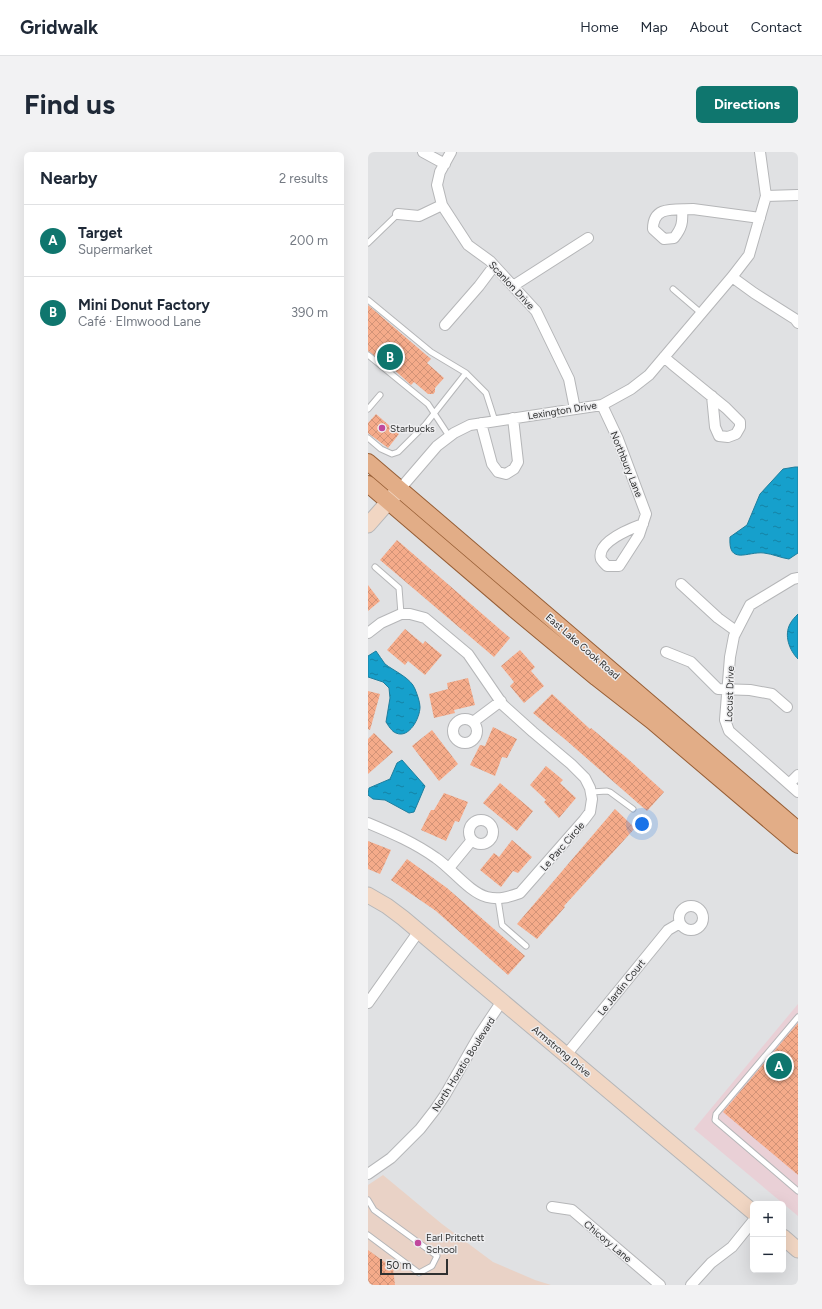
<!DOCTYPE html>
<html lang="en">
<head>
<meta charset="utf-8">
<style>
  :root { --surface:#fff; --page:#f2f2f3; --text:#1f2937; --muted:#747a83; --line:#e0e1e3; --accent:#0f766e }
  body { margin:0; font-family:Figtree,sans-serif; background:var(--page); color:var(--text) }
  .controls { position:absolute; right:12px; bottom:12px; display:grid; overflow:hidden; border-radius:6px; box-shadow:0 4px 16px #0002 }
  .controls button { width:36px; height:36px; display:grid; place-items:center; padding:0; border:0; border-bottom:1px solid var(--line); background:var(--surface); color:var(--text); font:20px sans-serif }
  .scale { position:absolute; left:12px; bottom:10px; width:68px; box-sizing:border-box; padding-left:4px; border:2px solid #2f3030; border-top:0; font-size:11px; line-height:14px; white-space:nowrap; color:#2f3030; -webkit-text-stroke:3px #eeeef0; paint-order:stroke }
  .you { position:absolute; left:274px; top:672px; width:14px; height:14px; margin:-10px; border:3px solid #fff; border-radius:50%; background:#1a73e8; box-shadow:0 0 0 6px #1a73e833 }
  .badge { display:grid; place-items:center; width:26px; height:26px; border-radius:50%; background:var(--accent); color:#fff; font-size:13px; font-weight:700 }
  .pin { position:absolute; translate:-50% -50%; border:2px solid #fff; box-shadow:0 1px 4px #0006 }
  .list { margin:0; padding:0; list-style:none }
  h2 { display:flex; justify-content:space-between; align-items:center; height:52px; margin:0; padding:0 16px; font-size:17px }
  h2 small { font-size:13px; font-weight:400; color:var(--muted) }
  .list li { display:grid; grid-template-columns:26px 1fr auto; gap:12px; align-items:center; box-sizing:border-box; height:72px; padding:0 16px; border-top:1px solid var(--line) }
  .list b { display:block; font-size:15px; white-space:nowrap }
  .list p { margin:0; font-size:13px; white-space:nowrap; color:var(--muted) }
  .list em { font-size:13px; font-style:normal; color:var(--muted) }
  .map { position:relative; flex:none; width:430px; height:1133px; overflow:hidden; border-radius:6px }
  header { display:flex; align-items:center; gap:24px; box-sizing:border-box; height:56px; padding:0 20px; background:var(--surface); border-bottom:1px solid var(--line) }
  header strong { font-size:19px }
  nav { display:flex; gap:22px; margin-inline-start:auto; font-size:14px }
  .intro { display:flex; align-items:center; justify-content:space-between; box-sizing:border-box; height:96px; padding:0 24px }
  h1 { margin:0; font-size:28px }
  .button { padding:10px 18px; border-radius:6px; background:var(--accent); color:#fff; font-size:14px; font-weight:700 }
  main { display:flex; gap:24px; padding:0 24px }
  aside { flex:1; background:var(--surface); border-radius:6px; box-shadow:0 4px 16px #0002 }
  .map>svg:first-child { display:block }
  .commercial { fill:#e9d0d6 }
  .education { fill:#e9d2c6 }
  .water { fill:url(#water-ripples); stroke:#1e7e9d }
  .building { fill:url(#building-cross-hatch) }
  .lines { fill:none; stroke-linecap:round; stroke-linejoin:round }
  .lane-casing { stroke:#b5b6b8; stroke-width:7 }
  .street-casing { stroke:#b5b6b8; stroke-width:12 }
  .secondary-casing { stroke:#b5b6b8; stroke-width:17 }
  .primary-casing { stroke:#975e35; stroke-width:18 }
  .lane { stroke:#fff; stroke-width:5 }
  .street { stroke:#fff; stroke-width:10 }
  .secondary { stroke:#f1d6c3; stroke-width:15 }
  .primary { stroke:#e2ad87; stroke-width:16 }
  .poi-dot { fill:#c0489d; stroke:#eeeef0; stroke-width:1.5 }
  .labels { text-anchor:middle; stroke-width:3; stroke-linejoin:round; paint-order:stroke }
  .street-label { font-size:10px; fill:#2f3030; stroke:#eeeef0 }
  .poi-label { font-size:10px; fill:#2f3030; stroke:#eeeef0; text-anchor:start }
</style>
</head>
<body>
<header>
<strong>Gridwalk</strong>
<nav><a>Home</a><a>Map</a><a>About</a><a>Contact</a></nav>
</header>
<div class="intro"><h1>Find us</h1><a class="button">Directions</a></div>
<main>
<aside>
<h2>Nearby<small>2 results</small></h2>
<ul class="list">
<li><span class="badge">A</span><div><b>Target</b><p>Supermarket</p></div><em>200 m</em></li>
<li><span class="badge">B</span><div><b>Mini Donut Factory</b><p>Café · Elmwood Lane</p></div><em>390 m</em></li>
</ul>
</aside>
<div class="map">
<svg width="430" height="1133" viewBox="0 0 430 1133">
  <defs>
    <pattern id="water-ripples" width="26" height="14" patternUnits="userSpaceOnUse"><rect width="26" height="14" fill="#16a0cc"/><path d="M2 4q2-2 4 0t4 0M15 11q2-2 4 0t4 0" fill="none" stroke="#1483a6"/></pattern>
    <pattern id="building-cross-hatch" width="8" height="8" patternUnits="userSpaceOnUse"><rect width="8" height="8" fill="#f5ab8a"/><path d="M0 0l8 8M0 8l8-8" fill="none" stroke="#d29377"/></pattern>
  </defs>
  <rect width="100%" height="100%" fill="#e0e1e3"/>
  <path class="commercial" d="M430,852V1064L326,977Z"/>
  <path class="education" d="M15,1023L74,1072L125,1110L167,1128L183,1133H0V1033Z"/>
  <path class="water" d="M427,315H430V401L421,407C413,406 405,402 396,401C380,399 360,414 362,385L379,373L392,342L415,317Z
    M430,462V507C421,498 416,483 422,472C424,468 427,465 430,462Z
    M8,499C11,503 14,508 17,512C26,519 43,526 47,537C49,542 52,550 52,555C52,566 41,587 28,581C24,580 20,573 18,570L22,546L21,536L15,530L0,525V504Z
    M34,608L57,634L46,660L41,661L17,648L5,647L0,643L1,636L22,627L29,611Z"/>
  <path class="building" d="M0,153L63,207L59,211L76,226L67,236V240L65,242H60L46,230L43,233L12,205L11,207L0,199Z
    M8,262L31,282L20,296L0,281V271Z
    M29,388L142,486L126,505L12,408Z
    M0,433L12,449L0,459Z
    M37,477L55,492L57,489L74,503L57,523L40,509L37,513L19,498Z
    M152,498L167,515L163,519L176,534L156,551L142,534L146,530L133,514Z
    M100,526L107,553L86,558L87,561L66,566L61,542L80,537L79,531Z
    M0,539L12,542L2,578L0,577Z
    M184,542L222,577L223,576L260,607L296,640L279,659L199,589L165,561Z
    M125,575L149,587L139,606L134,605L127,624L102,613L112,593L117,594Z
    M64,578L90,612L71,629L44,594Z
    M6,581L25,600L0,622V587Z
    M178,614L195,628L192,631L208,646L191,666L176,650L178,648L162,633Z
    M132,631L165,659L149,679L115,651Z
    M76,641L100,650L91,670L87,669L78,689L53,678L63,658H66Z
    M247,657L267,676L196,754L197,755L169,787L149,772Z
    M144,688L164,705L150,721L145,719L133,735L112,718L126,701L131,705Z
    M0,689L23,698L12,722L0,717Z
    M39,707L79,736L157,804L140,823L68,759L23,728Z
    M430,871V1023L355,960Z
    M0,1098L25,1116L27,1133H0Z"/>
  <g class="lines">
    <g class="lane-casing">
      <path id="lane" d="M0,91L30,62
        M305,137L333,161
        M0,148L63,200L98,221L118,241L127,269
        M0,203L60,252L81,284
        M0,257L12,243
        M0,286L13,297L24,302L30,300L57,273L98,221
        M7,415L31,436L33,462
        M223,640L239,639L242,640L265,657
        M130,747L134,773L158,794
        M430,865L348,962L347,968L430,1039
        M0,1048L6,1058L69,1104L64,1114L51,1121L0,1083"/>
    </g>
    <g class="street-casing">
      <path id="street" d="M55,0L77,12
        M83,0L72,20L69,33L74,53L100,93L122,109L168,159L201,227L207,257
        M398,44L430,43
        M314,58C315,70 314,76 306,86L296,87L285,77C285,53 307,58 325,57L392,66
        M30,62L51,64L74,53
        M364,125L386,141L427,167L430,171
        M145,134L220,86
        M77,173L111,134L126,114
        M296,205L304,212L358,256L372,270V275L368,282L360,285L351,284L347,275L344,244
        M234,253L250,287L278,362L271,383L251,414H239C237,412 234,409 233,407C228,390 264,376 275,372
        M113,271L124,312L130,320L138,322L146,317L150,310L145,266
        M32,337L69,294L86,281L102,273L234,253L263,237L281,223L364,125L381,103L398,44L392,0
        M430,426L425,427L382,453L366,484L362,505L357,568L361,579L430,640
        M313,432L350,466L368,479
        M0,481L13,471L33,462H42L57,466L100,502L135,553L165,580L203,612L217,626L222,636L224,647L222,660L216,668L152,741C141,745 131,748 119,745C102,741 83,716 68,706C47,691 24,681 0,671
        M298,500L323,510L350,537L382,538L404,542L419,555
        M85 579a12 12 0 1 1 24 0a12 12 0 1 1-24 0Z
        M105,570L133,549
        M421,632L430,623
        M101 680a12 12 0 1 1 24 0a12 12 0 1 1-24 0Z
        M81,716L104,688
        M311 766a12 12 0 1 1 24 0a12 12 0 1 1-24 0Z
        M0,851L51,779
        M198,903L300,778L312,771
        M0,1022L23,1006L52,977L66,959L77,943L112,882L134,849
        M184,1055L204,1058L292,1133
        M323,1133L343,1111L364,1095L385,1069"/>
    </g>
    <g class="secondary-casing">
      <path id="secondary" d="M0,373L28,341
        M0,743L19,754L35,766L385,1060
        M415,1085L430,1098"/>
    </g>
    <g class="primary-casing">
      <path id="primary" d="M0,310L430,678
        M0,332L153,463L229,526L284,569L430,693"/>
    </g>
    <use href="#lane" class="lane"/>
    <use href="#street" class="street"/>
    <use href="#secondary" class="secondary"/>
    <use href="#primary" class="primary"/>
  </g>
  <g class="poi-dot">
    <circle cx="14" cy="276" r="4"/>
    <circle cx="50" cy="1091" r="4"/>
  </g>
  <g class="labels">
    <g class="street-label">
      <text transform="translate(144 133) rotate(47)" y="4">Scanlon Drive</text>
      <text transform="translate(194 258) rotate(-9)" y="4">Lexington Drive</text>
      <text transform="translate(259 312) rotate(68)" y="4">Northbury Lane</text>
      <text transform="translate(215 494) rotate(41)" y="4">East Lake Cook Road</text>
      <text transform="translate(361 542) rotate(-88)" y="4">Locust Drive</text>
      <text transform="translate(194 694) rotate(-49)" y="4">Le Parc Circle</text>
      <text transform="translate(253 835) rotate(-51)" y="4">Le Jardin Court</text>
      <text transform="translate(194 899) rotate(40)" y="4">Armstrong Drive</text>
      <text transform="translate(95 912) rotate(-58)" y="4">North Horatio Boulevard</text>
      <text transform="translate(240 1089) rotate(40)" y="4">Chicory Lane</text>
    </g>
    <g class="poi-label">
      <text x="22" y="280">Starbucks</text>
      <text x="58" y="1089">Earl Pritchett<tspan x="58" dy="12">School</tspan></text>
    </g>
  </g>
</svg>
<div class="controls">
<button>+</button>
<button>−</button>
</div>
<div class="scale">50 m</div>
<div class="you"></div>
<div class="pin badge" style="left:411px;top:914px">A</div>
<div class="pin badge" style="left:22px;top:205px">B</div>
</div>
</main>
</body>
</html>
